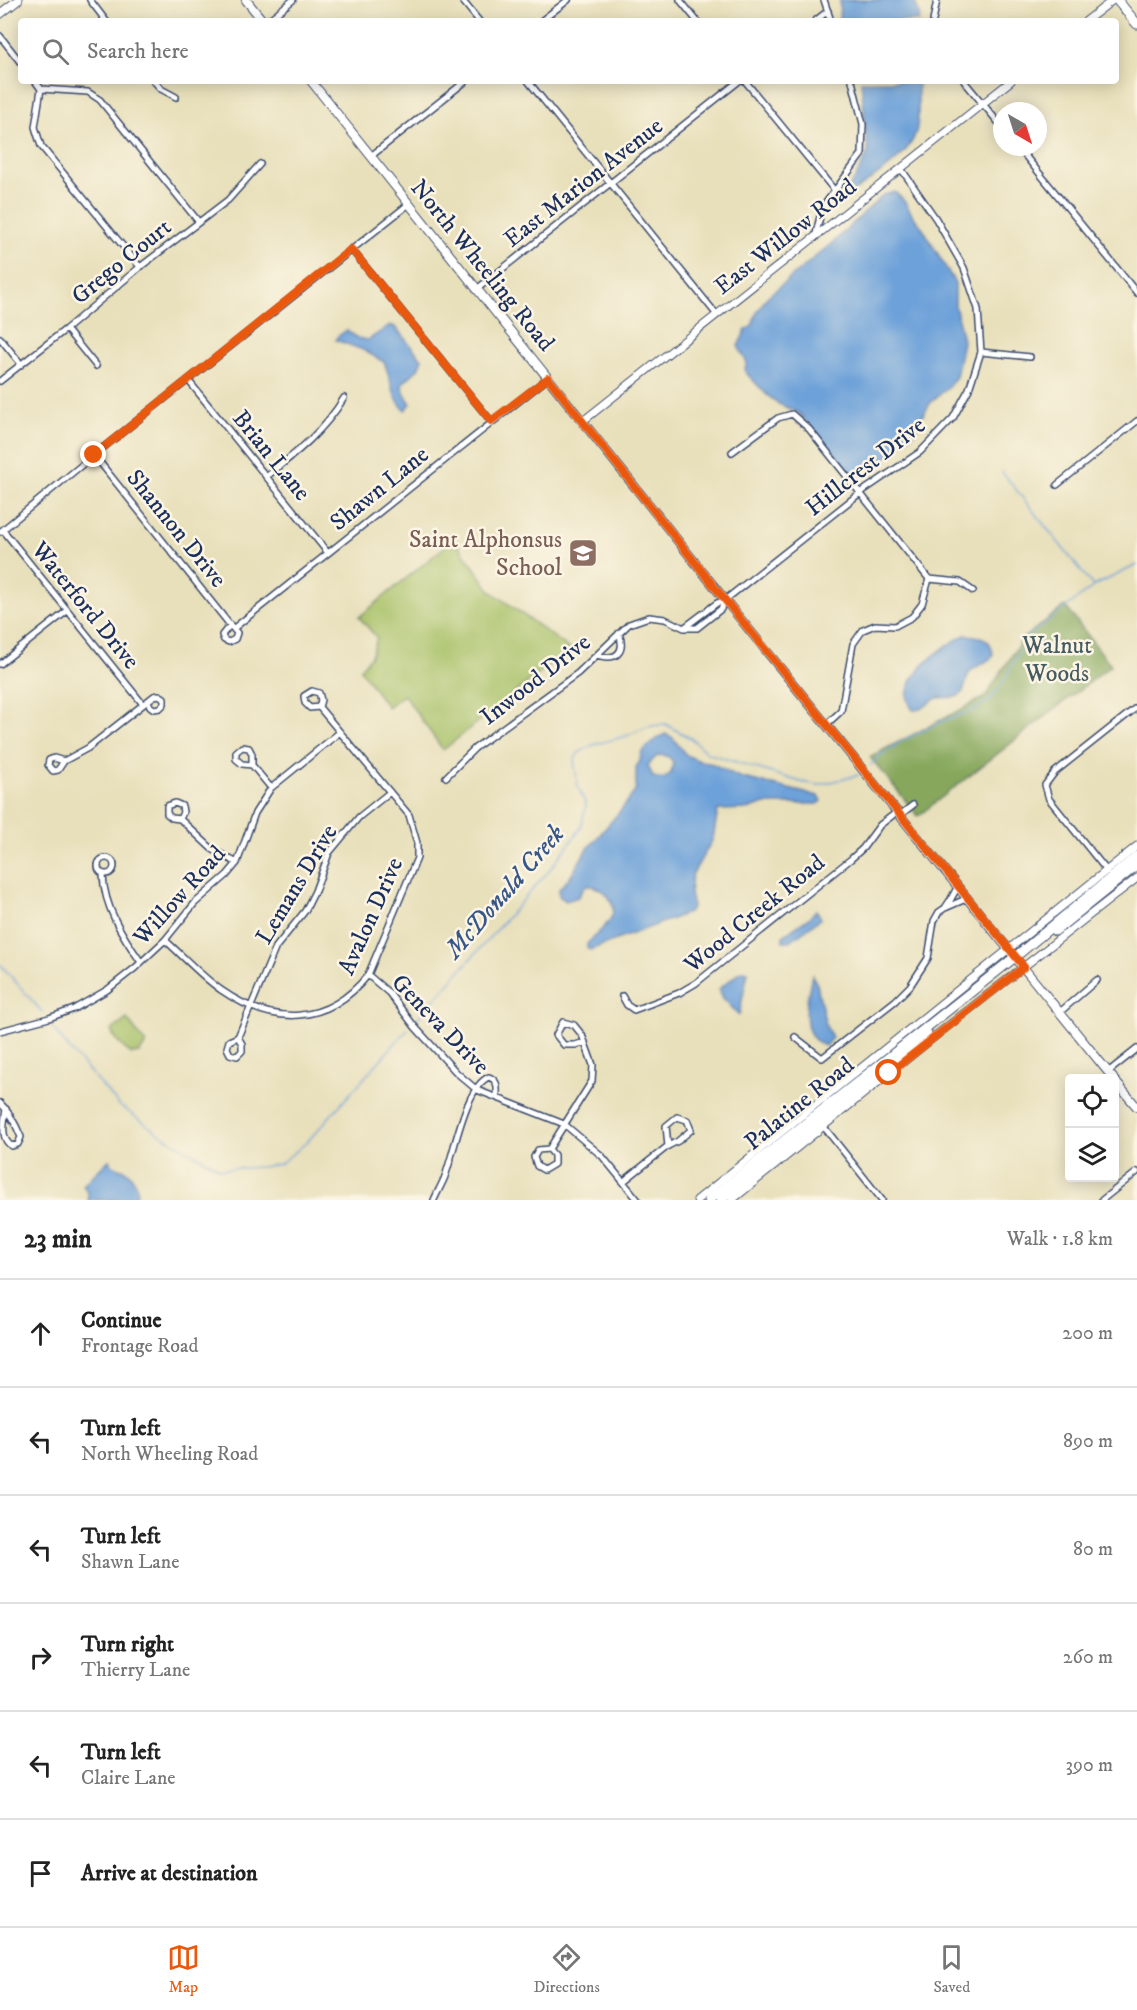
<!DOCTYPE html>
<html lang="en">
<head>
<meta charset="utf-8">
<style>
  :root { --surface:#fff; --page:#f2f2f2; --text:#222; --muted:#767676; --line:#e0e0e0; --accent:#ea580c }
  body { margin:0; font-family:"IM FELL DW Pica",serif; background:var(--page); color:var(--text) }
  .controls { position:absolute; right:18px; bottom:18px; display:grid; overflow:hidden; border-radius:6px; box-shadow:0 3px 15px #0003 }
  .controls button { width:54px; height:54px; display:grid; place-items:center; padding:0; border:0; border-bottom:2px solid var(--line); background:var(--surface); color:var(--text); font:30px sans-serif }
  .compass { position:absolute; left:993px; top:102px; width:54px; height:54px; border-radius:50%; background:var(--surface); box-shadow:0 3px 15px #0003; rotate:141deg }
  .stop { position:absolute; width:18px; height:18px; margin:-14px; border:4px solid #ea580c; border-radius:50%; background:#fff }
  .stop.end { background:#ea580c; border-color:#fff; box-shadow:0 2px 6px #0008 }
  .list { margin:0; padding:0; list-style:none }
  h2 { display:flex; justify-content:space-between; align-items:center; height:78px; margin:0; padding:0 24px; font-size:26px }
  h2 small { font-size:20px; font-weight:400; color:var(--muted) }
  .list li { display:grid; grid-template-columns:39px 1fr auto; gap:18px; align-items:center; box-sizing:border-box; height:108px; padding:0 24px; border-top:2px solid var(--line) }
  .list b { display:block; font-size:22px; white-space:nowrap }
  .list p { margin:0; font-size:20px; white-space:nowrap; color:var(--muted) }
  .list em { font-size:20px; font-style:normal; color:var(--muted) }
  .icon { flex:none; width:33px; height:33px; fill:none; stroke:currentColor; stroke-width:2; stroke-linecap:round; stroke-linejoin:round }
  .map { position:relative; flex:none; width:1137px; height:1200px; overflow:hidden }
  .search { position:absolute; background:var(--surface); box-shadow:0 3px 15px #0003; left:18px; right:18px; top:18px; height:66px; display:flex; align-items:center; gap:15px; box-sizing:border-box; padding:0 21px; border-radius:6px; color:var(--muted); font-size:22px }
  .sheet { height:726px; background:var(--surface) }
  nav { display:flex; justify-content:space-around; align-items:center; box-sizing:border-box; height:84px; border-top:2px solid var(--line); background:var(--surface); font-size:16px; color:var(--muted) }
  nav a { display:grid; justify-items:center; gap:3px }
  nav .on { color:var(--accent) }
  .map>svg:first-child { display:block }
  .green { fill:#a8c167; stroke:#627862; stroke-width:1.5 }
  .forest { fill:#86a75c; stroke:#506b5d; stroke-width:1.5 }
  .water { fill:#6da1d9; stroke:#44689c; stroke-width:1.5; fill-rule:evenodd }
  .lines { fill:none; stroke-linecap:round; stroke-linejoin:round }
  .stream { stroke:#6da1d9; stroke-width:1.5 }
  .minor-casing { stroke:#3a4a6c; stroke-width:8 }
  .tertiary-casing { stroke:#3a4a6c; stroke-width:9 }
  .secondary-casing { stroke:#3a4a6c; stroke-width:10 }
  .primary-casing { stroke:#3a4a6c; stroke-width:11 }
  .trunk-casing { stroke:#3a4a6c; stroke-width:11 }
  .minor { stroke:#fff; stroke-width:5 }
  .tertiary { stroke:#fff; stroke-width:7 }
  .secondary { stroke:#fff; stroke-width:8 }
  .primary { stroke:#fff; stroke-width:9 }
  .trunk { stroke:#fff; stroke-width:9 }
  .route { stroke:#ea580c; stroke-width:8 }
  .labels { text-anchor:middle; stroke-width:5; stroke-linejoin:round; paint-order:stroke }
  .street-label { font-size:24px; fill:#1b2f5e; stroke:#fcf5e5 }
  .education-label { font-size:24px; fill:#785e54; stroke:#fcf5e5; text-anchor:end }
  .park-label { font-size:24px; fill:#455b61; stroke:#fcf5e5 }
  .water-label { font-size:26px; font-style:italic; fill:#385789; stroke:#fcf5e5 }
</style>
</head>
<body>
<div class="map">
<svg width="1137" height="1200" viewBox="0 0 1137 1200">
  <rect width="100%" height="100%" fill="#fcf5e5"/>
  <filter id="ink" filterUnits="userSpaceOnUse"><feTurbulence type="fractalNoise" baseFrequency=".0167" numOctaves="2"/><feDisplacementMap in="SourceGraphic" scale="12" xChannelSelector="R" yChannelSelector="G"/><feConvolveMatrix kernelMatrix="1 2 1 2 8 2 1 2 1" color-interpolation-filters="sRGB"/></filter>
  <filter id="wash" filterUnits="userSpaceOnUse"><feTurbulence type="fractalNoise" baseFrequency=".008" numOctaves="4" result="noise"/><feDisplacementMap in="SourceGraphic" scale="24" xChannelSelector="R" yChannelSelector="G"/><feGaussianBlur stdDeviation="1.35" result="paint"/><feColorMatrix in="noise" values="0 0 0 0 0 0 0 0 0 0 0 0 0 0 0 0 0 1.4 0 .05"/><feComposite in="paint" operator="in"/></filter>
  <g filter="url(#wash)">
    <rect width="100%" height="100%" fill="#e8e0bb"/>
    <path class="green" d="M454,539L491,591L570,649L443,750L404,695L387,707L360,669L371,656L377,638L359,617Z
      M127,1019L146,1044L139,1053L132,1054C122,1048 116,1042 111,1031Z"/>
    <path class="forest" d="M1065,606L1111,665L918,816L870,757L985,697L1023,638Z"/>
    <path class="water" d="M840,0H913C917,6 921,14 919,21H839Z
      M861,81H918C917,95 920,119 916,132C909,157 873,178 854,191C845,197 839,208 829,211L855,179L868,152Z
      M895,192L905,202L913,216L922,227L955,283V305L963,341L956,377L947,388L931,402L921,418L916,430L877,466L860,476L851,474L799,413L779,404L767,395L746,373L745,368L747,363L738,346L746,330L752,326L756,314L766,298L832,243L883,195Z
      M390,325L395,327L422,359L418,369L402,384L403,391L411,404L405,410C392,398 391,378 384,362L363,350L336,340L337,337L347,330L357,338L368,340Z
      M965,635C981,636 992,637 993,656C986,664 976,665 970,672C965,678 967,688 961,694C955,700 946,696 938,698C929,700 925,711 913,710C891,682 943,646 965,635Z
      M665,734L672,737L686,755L700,761L713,764L739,777L818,796L822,801L818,804H765L750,809L718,810L713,839L692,875L690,894L693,906L688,913L590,950L587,948V944C600,929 625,916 607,895C602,888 595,886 586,885L578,897L566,901L559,896V889L571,876L585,852L621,810L636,790V767L640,761L641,753L655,740ZM663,755L669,757L673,762L671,773L663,779L653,777L648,765L657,756Z
      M816,910L820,916V919L790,941H783V936L810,917Z
      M741,971L748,972L739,1015L723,998L719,989Z
      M812,975L817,984L826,1026L832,1037L826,1046C797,1038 807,996 812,975Z
      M109,1160C114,1168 117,1167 125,1170C132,1173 135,1184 138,1190L135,1200H88V1193L83,1185Z"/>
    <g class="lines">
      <path class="stream" d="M1002,472L1093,586
        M871,765L879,756L902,741L943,721L974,710L990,700L1001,686L1028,636L1094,586L1137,565
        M0,964L42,1012
        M417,1019L548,872L581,828L586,805L578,787L574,761L578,753L593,745L626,736L647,727L665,724L692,739L707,753L801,782L819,785L859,775
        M52,1027L71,1051L120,1106L166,1138L221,1169L261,1167L280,1164L307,1142L408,1029"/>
    </g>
  </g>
  <g filter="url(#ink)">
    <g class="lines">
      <g class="minor-casing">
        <path id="minor" d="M90,0L106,21
          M462,0L479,21
          M680,0L697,21
          M824,0L831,21
          M267,21L293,0
          M541,21L568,0
          M815,21L828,11
          M933,21L937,0
          M0,36L21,63
          M35,81L41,89
          M154,81L161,89L176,97
          M528,81L717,315
          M745,81L835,191
          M964,81L1002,127
          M41,89L88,92L100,100L198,221
          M41,89L35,127L41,146L140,267
          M1018,147L1137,293
          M371,156L466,81
          M815,238L822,208L862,154L863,124L852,81
          M351,249L491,421
          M477,289L739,81
          M66,329L96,366
          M0,338L21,364
          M981,352L1030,357
          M188,380L328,553
          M0,381L66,329L140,267L228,200L260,164
          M732,452L778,418L792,414L809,429L929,579
          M94,455L230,625
          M266,477C296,453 324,431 344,398
          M1057,485L1137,421
          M3,530L142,703
          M0,532L94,455L409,204
          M929,579L960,582L973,591
          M230,625L237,633L235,639L229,642L224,640L222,635Z
          M685,627L717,603L725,600L860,493L920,452L953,418L969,389L981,352L978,309L964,268L936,219L902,170
          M234,628L548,378
          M597,655C616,661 626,653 619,633
          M0,664L67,611
          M312,691L319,693L321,700L319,707L310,708L305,703L304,696Z
          M827,724L841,711L853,644L863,630L875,625L895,626L912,617L922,604L929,579
          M242,747L249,748L252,754V765L242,764L236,759V752Z
          M54,758L64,761L58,770L53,771L48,765L49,760Z
          M64,761L88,748L154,696L159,695L164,698V704L160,708L154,709L150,706L148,701
          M252,765L271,788
          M446,777L475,748L578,673L629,624L649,617L665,619L684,628H697L721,609L725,600
          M175,803L182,806L183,812L180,819L172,818L167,814V806Z
          M900,815L913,805
          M180,819L212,849L237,863
          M98 866a8 8 0 1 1 16 0a8 8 0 1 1-16 0Z
          M1107,871L1049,799L1045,785L1055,772L1137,707
          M103,875C104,907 123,937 141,962
          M945,908L968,898
          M165,940C183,956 201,976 221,990C273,1026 327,1026 368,975L417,858V843L409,815L319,707
          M368,975L389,993L415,1027L457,1073L477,1090L564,1124L602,1156L638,1200
          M622,996L627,1005L634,1010L679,993L696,983L851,859L863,848L880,825L897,812
          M1060,1012L1097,980
          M0,1031L49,1018L74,1009L107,990L135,968L165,940L195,903L227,875L237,863L255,813L271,788L340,732
          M238,1037L276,947L305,911L315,891L329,853L359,817L390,792
          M238,1037L242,1044V1051L237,1056L230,1054L227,1048L229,1041Z
          M795,1037L822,1058L895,1001L910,986L928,958L934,921L939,912L945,908L951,899L958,886
          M1108,1072L1137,1049
          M0,1103C9,1111 16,1125 21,1137L18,1144L12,1146C0,1140 4,1122 6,1109
          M824,1127L882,1200
          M549,1149L592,1081L593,1065L582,1035L574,1025L563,1022L556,1035L564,1045H575L585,1042
          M549,1149L554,1155V1164L544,1170L537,1166L534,1157L538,1150Z
          M624,1181L668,1146L678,1141L691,1130L687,1120L677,1117L666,1126L668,1146
          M434,1200C437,1193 441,1186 444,1179C454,1155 465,1086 489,1077C499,1081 497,1088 497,1097
          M1102,1200L1137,1172"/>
      </g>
      <g class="tertiary-casing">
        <path id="tertiary" d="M1086,21L1113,0
          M583,421L1011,81
          M697,1200L1137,846
          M732,1200L934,1037L1137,878"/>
      </g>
      <g class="secondary-casing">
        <path id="secondary" d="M246,0L263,21
          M0,14L18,0
          M311,81L725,600L1113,1078
          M1114,1080L1137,1107"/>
      </g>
      <g class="primary-casing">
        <path id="primary" d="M1117,0L1137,24"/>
      </g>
      <g class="trunk-casing">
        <path id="trunk" d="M1055,931L1137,865
          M709,1200L1015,957L1137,856
          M721,1200L927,1034"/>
      </g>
      <use href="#minor" class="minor"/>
      <use href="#tertiary" class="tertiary"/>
      <use href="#secondary" class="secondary"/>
      <use href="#primary" class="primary"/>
      <use href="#trunk" class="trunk"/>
    </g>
  </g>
  <g class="lines" filter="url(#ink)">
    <path class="route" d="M94,455L351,249L491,421L548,378L725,600L1024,967L889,1073"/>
  </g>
  <defs>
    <g id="school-square" transform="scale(1.5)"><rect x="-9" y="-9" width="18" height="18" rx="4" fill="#8d6e63" stroke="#fcf5e5"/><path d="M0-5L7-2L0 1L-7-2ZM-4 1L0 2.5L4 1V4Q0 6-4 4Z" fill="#fff"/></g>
  </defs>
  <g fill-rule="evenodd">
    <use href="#school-square" x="583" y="553"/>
  </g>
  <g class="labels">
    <g class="street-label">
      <text transform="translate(583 182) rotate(-38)" y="8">East Marion Avenue</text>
      <text transform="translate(785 236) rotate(-38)" y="8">East Willow Road</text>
      <text transform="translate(121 261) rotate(-39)" y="8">Grego Court</text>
      <text transform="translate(483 265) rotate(51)" y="8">North Wheeling Road</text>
      <text transform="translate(272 455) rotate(51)" y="8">Brian Lane</text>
      <text transform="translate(865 466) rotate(-38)" y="8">Hillcrest Drive</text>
      <text transform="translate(379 488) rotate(-39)" y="8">Shawn Lane</text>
      <text transform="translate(177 528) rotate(51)" y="8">Shannon Drive</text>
      <text transform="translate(86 605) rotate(51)" y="8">Waterford Drive</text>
      <text transform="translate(535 679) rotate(-38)" y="8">Inwood Drive</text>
      <text transform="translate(296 884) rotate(-59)" y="8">Lemans Drive</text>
      <text transform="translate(179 895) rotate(-48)" y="8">Willow Road</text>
      <text transform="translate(754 913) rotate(-39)" y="8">Wood Creek Road</text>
      <text transform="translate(370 916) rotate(-66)" y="8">Avalon Drive</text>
      <text transform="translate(441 1024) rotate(46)" y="8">Geneva Drive</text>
      <text transform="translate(799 1103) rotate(-39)" y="8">Palatine Road</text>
    </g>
    <g class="education-label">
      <text x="562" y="547">Saint Alphonsus<tspan x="562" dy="28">School</tspan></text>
    </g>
    <g class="park-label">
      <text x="1057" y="653">Walnut<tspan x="1057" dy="28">Woods</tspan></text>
    </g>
    <g class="water-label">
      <text transform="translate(504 891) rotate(-49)" y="9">McDonald Creek</text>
    </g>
  </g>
</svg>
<div class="controls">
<button><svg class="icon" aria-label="locate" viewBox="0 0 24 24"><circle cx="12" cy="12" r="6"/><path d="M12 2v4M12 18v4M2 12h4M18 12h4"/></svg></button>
<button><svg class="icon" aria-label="layers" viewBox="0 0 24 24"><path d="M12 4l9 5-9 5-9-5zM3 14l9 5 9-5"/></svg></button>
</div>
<svg class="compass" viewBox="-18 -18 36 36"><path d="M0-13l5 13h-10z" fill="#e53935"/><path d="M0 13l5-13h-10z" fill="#767676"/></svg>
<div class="stop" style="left:889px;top:1073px"></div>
<div class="stop end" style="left:94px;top:455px"></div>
<div class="search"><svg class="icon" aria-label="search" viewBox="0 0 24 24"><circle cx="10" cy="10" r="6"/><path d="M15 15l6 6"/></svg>Search here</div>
</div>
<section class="sheet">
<h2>23 min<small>Walk · 1.8 km</small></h2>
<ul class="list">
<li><svg class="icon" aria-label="ahead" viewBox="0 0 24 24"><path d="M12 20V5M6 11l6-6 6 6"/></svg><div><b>Continue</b><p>Frontage Road</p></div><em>200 m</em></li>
<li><svg class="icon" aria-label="left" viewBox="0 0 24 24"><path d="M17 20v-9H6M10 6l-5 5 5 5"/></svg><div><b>Turn left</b><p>North Wheeling Road</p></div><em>890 m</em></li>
<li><svg class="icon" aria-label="left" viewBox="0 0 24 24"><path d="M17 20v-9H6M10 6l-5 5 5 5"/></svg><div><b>Turn left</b><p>Shawn Lane</p></div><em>80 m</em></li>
<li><svg class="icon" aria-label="right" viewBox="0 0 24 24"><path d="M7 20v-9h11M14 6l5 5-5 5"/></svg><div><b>Turn right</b><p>Thierry Lane</p></div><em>260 m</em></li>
<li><svg class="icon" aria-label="left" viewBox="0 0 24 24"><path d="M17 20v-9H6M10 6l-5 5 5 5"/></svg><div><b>Turn left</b><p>Claire Lane</p></div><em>390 m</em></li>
<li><svg class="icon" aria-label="arrive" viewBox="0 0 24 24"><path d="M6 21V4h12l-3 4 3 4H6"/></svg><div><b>Arrive at destination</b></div></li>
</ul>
</section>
<nav>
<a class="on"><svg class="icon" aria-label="map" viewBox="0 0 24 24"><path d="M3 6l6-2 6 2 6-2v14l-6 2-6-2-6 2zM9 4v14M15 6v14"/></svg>Map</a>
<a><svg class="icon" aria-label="directions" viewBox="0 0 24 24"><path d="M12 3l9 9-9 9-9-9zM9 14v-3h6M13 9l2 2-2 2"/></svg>Directions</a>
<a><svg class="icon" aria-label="saved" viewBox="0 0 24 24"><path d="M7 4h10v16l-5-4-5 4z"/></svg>Saved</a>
</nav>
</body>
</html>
